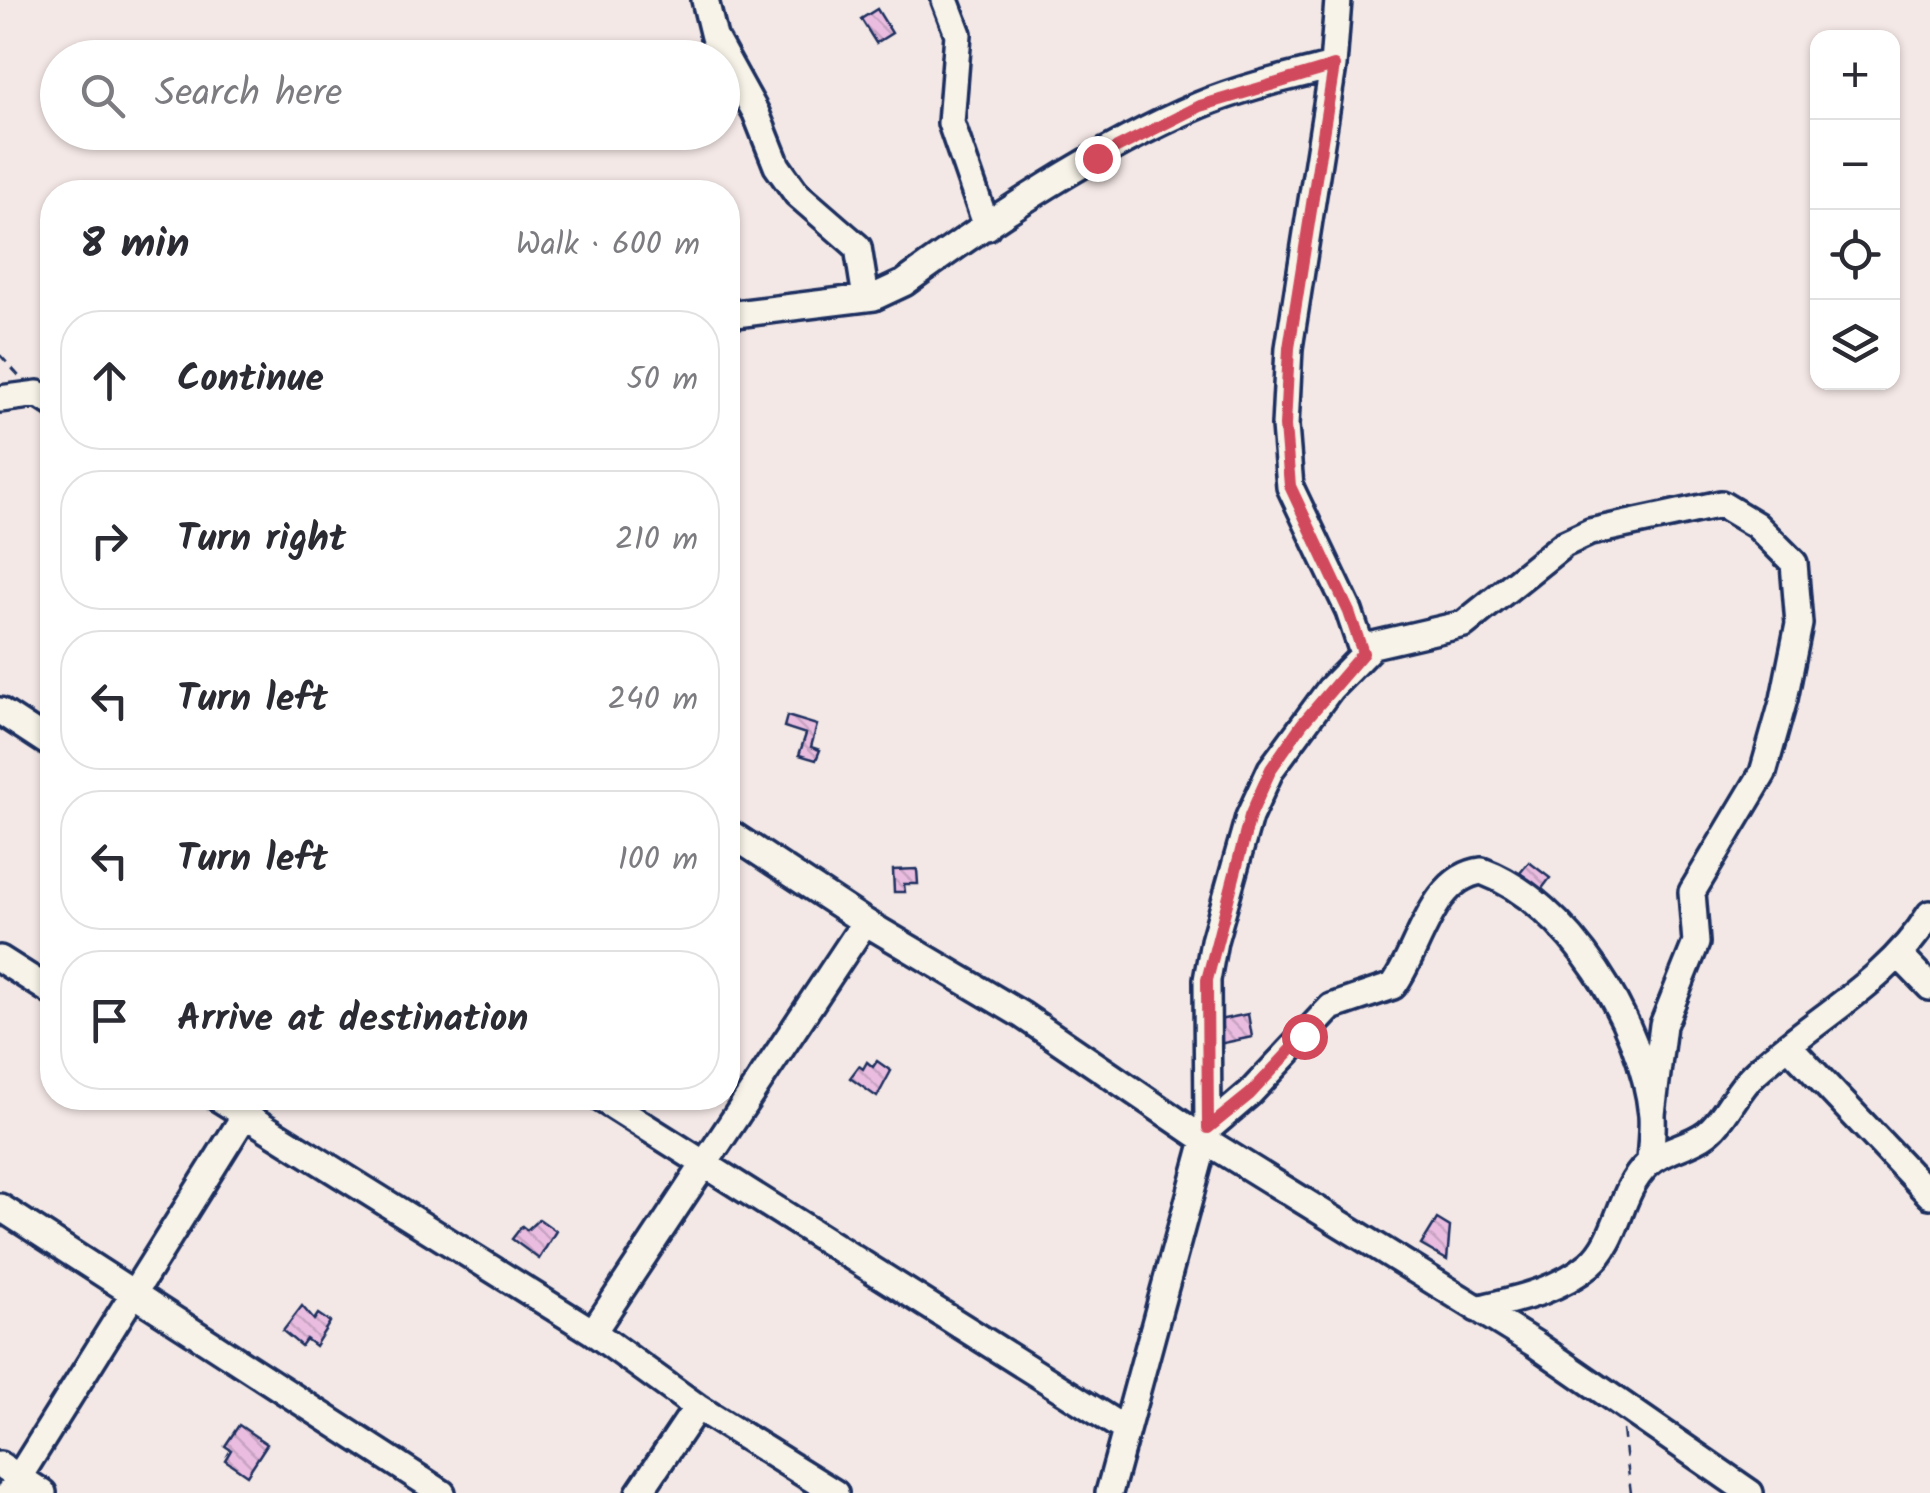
<!DOCTYPE html>
<html lang="en">
<head>
<meta charset="utf-8">
<style>
  :root { --surface:#fff; --page:#f2f2f3; --text:#2b2b33; --muted:#7c7c81; --line:#e1e1e2 }
  body { margin:0; font-family:Kalam,sans-serif; background:var(--page); color:var(--text) }
  .controls { position:absolute; right:30px; top:30px; display:grid; overflow:hidden; border-radius:20px; box-shadow:0 2px 8px #0004 }
  .controls button { width:90px; height:90px; display:grid; place-items:center; padding:0; border:0; border-bottom:2px solid var(--line); background:var(--surface); color:var(--text); font:50px sans-serif }
  .stop { position:absolute; width:30px; height:30px; margin:-22px; border:8px solid #d1495b; border-radius:50%; background:#fff }
  .stop.end { background:#d1495b; border-color:#fff; box-shadow:0 2px 10px #0008 }
  .list { margin:0; padding:0; list-style:none }
  h2 { display:flex; justify-content:space-between; align-items:center; height:130px; margin:0; padding:0 40px; font-size:42px }
  h2 small { font-size:32px; font-weight:400; color:var(--muted) }
  .list li { display:grid; grid-template-columns:65px 1fr auto; gap:30px; align-items:center; box-sizing:border-box; height:140px; margin:0 20px 20px; padding:0 20px; border:2px solid var(--line); border-radius:40px }
  .list b { display:block; font-size:38px; white-space:nowrap }
  .list em { font-size:32px; font-style:normal; color:var(--muted) }
  .icon { flex:none; width:55px; height:55px; fill:none; stroke:currentColor; stroke-width:2; stroke-linecap:round; stroke-linejoin:round }
  .map { position:relative; flex:none; width:1930px; height:1493px; overflow:hidden }
  .search { position:absolute; background:var(--surface); box-shadow:0 2px 8px #0004; left:40px; top:40px; width:700px; height:110px; display:flex; align-items:center; gap:25px; box-sizing:border-box; padding:0 35px; border-radius:55px; color:var(--muted); font-size:38px }
  .panel { position:absolute; background:var(--surface); box-shadow:0 2px 8px #0004; left:40px; top:180px; width:700px; height:930px; border-radius:40px }
  .map>svg:first-child { display:block }
  .building { fill:url(#building-back-hatch); stroke:#1b2f5e; stroke-width:2.5 }
  .lines { fill:none; stroke-linecap:round; stroke-linejoin:round }
  .minor-casing { stroke:#1b2f5e; stroke-width:32 }
  .path { stroke:#1b2f5e; stroke-width:2.5; stroke-dasharray:10 8; stroke-linecap:butt }
  .minor { stroke:#f7f3e8; stroke-width:25 }
  .route { stroke:#d1495b; stroke-width:12 }
</style>
</head>
<body>
<div class="map">
<svg width="1930" height="1493" viewBox="0 0 1930 1493">
  <defs>
    <pattern id="building-back-hatch" width="6" height="6" patternUnits="userSpaceOnUse" patternTransform="scale(2.5)"><rect width="6" height="6" fill="#eabde0"/><path d="M-1 5l2 2M0 0l6 6M5-1l2 2" fill="none" stroke="#c8a3c3"/></pattern>
  </defs>
  <rect width="100%" height="100%" fill="#f4e8e6"/>
  <filter id="ink" filterUnits="userSpaceOnUse"><feTurbulence type="fractalNoise" baseFrequency=".01" numOctaves="2"/><feDisplacementMap in="SourceGraphic" scale="20" xChannelSelector="R" yChannelSelector="G"/><feConvolveMatrix kernelMatrix="1 2 1 2 8 2 1 2 1" color-interpolation-filters="sRGB"/></filter>
  <g filter="url(#ink)">
    <path class="building" d="M877,9L892,33L876,43L861,19Z
      M787,716L817,725L811,747L820,750L816,760L799,755L806,734L784,727Z
      M1529,862L1550,878L1541,890L1520,873Z
      M917,869L918,884H904L905,892H894L893,870Z
      M1248,1014L1252,1037L1219,1044L1214,1021Z
      M877,1061L891,1071L877,1097L850,1078L859,1066L863,1069L867,1062L873,1067Z
      M539,1219L556,1231L539,1259L512,1239L522,1226L527,1230Z
      M1437,1219L1450,1227L1447,1260L1421,1245Z
      M302,1306L314,1320L318,1314L330,1322L315,1346L306,1339L301,1346L283,1331Z
      M239,1425L267,1444L247,1475L225,1460L231,1450L225,1446Z"/>
    <g class="lines">
      <g class="minor-casing">
        <path id="minor" d="M705,0L714,37L756,113L777,166L797,194L858,247L866,298
          M945,0L958,34L951,123L987,227
          M1338,0L1333,66L1289,348L1285,426L1290,487L1349,611L1363,653
          M728,315L874,297L904,283C995,217 1096,149 1200,105C1243,87 1289,77 1333,66
          M0,399L38,394L52,403
          M0,711L52,745
          M728,832L865,922L1022,1015L1205,1140L1535,1344L1750,1493
          M1899,955L1930,987
          M0,959L52,992
          M1789,1046L1930,1195
          M218,1098L593,1332L697,1407L835,1493
          M600,1098L1126,1430
          M1208,1129L1250,1093L1331,1007L1393,986C1419,952 1431,877 1482,871C1569,903 1643,1024 1652,1115C1653,1130 1651,1146 1650,1161
          M0,1207L442,1493
          M1477,1309C1517,1299 1558,1291 1590,1264C1620,1238 1618,1193 1647,1165C1663,1149 1689,1147 1707,1133C1727,1117 1736,1090 1755,1073C1813,1019 1887,983 1930,914
          M593,1332L865,922
          M0,1465L43,1493
          M9,1493L245,1115
          M639,1493L697,1407
          M1109,1493L1208,1129L1207,980L1214,941L1249,817L1271,769L1330,689L1373,645L1464,624L1564,544L1590,532L1721,504L1756,525L1794,563L1799,624L1784,699L1763,773L1692,892L1696,943L1663,1025L1652,1114"/>
      </g>
      <path class="path" d="M0,355L19,376
        M1623,1430L1631,1493"/>
      <use href="#minor" class="minor"/>
    </g>
  </g>
  <g class="lines" filter="url(#ink)">
    <path class="route" d="M1097,158L1200,106L1334,66L1289,348L1285,426L1290,486L1349,612L1363,653L1302,724L1271,769L1250,816L1207,980L1208,1128L1250,1094L1304,1036"/>
  </g>
</svg>
<div class="controls">
<button>+</button>
<button>−</button>
<button><svg class="icon" aria-label="locate" viewBox="0 0 24 24"><circle cx="12" cy="12" r="6"/><path d="M12 2v4M12 18v4M2 12h4M18 12h4"/></svg></button>
<button><svg class="icon" aria-label="layers" viewBox="0 0 24 24"><path d="M12 4l9 5-9 5-9-5zM3 14l9 5 9-5"/></svg></button>
</div>
<div class="stop" style="left:1304px;top:1036px"></div>
<div class="stop end" style="left:1097px;top:158px"></div>
<div class="search"><svg class="icon" aria-label="search" viewBox="0 0 24 24"><circle cx="10" cy="10" r="6"/><path d="M15 15l6 6"/></svg>Search here</div>
<section class="panel">
<h2>8 min<small>Walk · 600 m</small></h2>
<ul class="list">
<li><svg class="icon" aria-label="ahead" viewBox="0 0 24 24"><path d="M12 20V5M6 11l6-6 6 6"/></svg><div><b>Continue</b></div><em>50 m</em></li>
<li><svg class="icon" aria-label="right" viewBox="0 0 24 24"><path d="M7 20v-9h11M14 6l5 5-5 5"/></svg><div><b>Turn right</b></div><em>210 m</em></li>
<li><svg class="icon" aria-label="left" viewBox="0 0 24 24"><path d="M17 20v-9H6M10 6l-5 5 5 5"/></svg><div><b>Turn left</b></div><em>240 m</em></li>
<li><svg class="icon" aria-label="left" viewBox="0 0 24 24"><path d="M17 20v-9H6M10 6l-5 5 5 5"/></svg><div><b>Turn left</b></div><em>100 m</em></li>
<li><svg class="icon" aria-label="arrive" viewBox="0 0 24 24"><path d="M6 21V4h12l-3 4 3 4H6"/></svg><div><b>Arrive at destination</b></div></li>
</ul>
</section>
</div>
</body>
</html>
